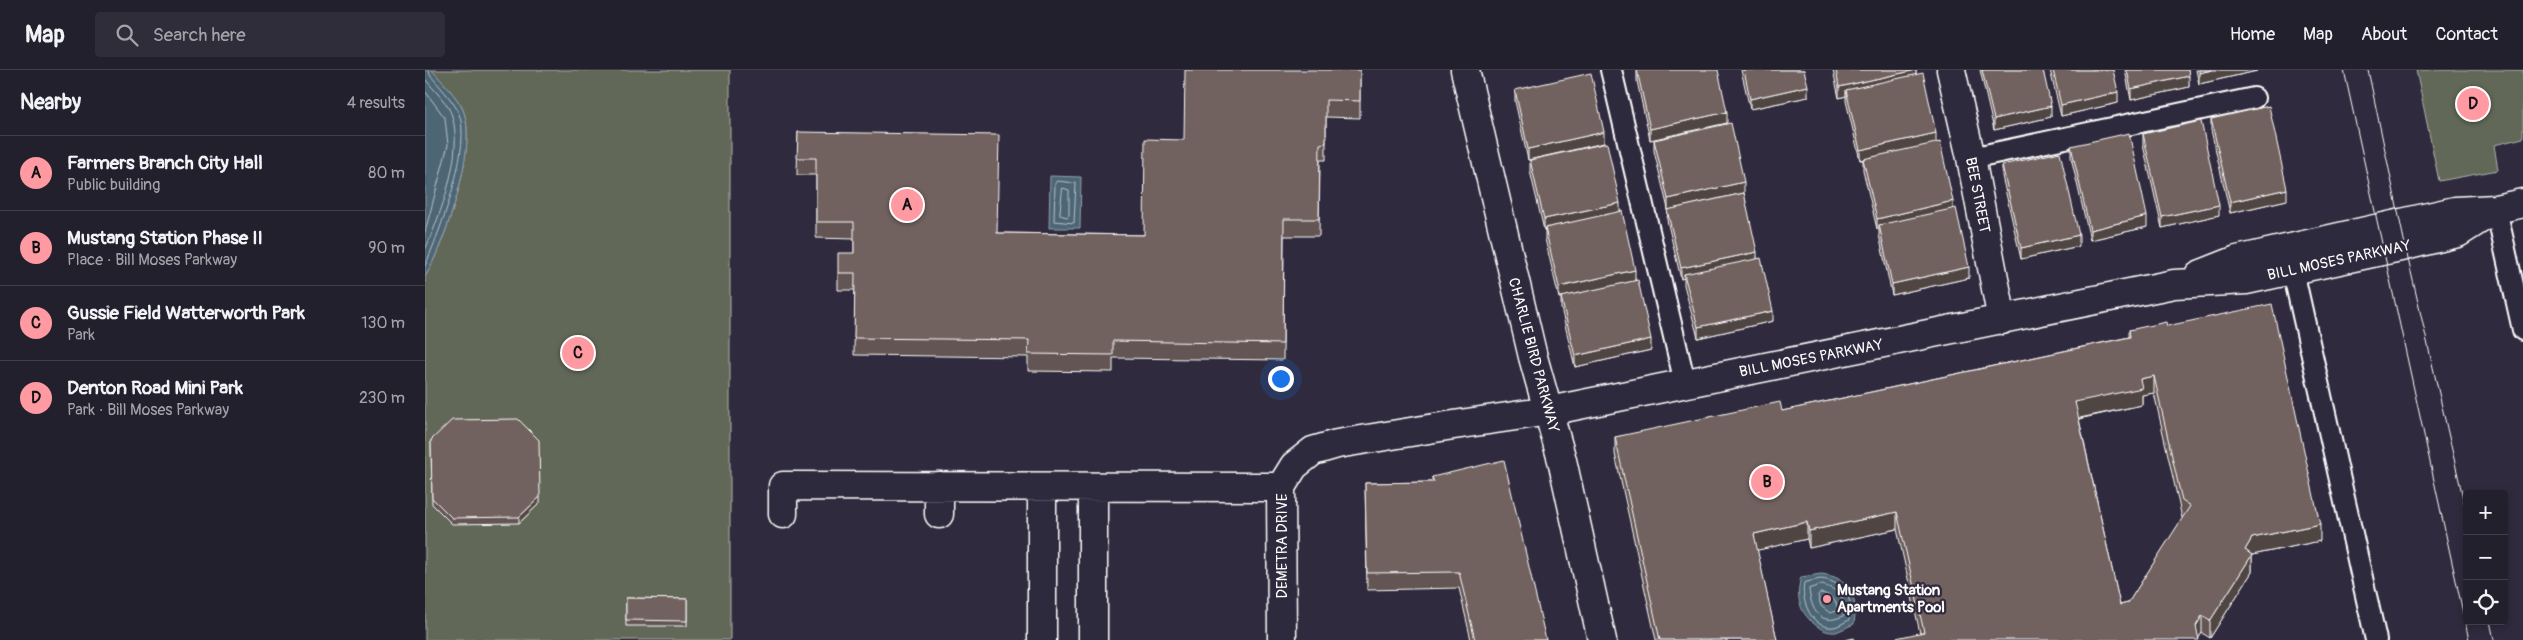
<!DOCTYPE html>
<html lang="en">
<head>
<meta charset="utf-8">
<style>
  :root { --surface:#23202e; --page:#2f2d3a; --text:#f1f3f6; --muted:#a3a3aa; --line:#403e4a; --accent:#ff9aa2 }
  body { margin:0; font-family:Pangolin,sans-serif; background:var(--page); color:var(--text) }
  .controls { position:absolute; right:15px; bottom:15px; display:grid; overflow:hidden; border-radius:5px; box-shadow:0 2px 8px #0003 }
  .controls button { width:45px; height:45px; display:grid; place-items:center; padding:0; border:0; border-bottom:1px solid var(--line); background:var(--surface); color:var(--text); font:25px sans-serif }
  .you { position:absolute; left:855px; top:308px; width:18px; height:18px; margin:-12px; border:4px solid #fff; border-radius:50%; background:#1a73e8; box-shadow:0 0 0 8px #1a73e833 }
  .badge { display:grid; place-items:center; width:32px; height:32px; border-radius:50%; background:var(--accent); color:#111; font-size:16px; font-weight:700 }
  .pin { position:absolute; translate:-50% -50%; border:2px solid #fff; box-shadow:0 1px 5px #0006 }
  .list { margin:0; padding:0; list-style:none }
  h2 { display:flex; justify-content:space-between; align-items:center; height:65px; margin:0; padding:0 20px; font-size:21px }
  h2 small { font-size:16px; font-weight:400; color:var(--muted) }
  .list li { display:grid; grid-template-columns:32px 1fr auto; gap:15px; align-items:center; box-sizing:border-box; height:75px; padding:0 20px; border-top:1px solid var(--line) }
  .list b { display:block; font-size:19px; white-space:nowrap }
  .list p { margin:0; font-size:16px; white-space:nowrap; color:var(--muted) }
  .list em { font-size:16px; font-style:normal; color:var(--muted) }
  .icon { flex:none; width:28px; height:28px; fill:none; stroke:currentColor; stroke-width:2; stroke-linecap:round; stroke-linejoin:round }
  .map { position:relative; flex:none; width:2098px; height:570px; overflow:hidden }
  header { display:flex; align-items:center; gap:30px; box-sizing:border-box; height:70px; padding:0 25px; background:var(--surface); border-bottom:1px solid var(--line) }
  header strong { font-size:24px }
  nav { display:flex; gap:28px; margin-inline-start:auto; font-size:18px }
  .search { width:350px; height:45px; background:var(--page); display:flex; align-items:center; gap:12px; box-sizing:border-box; padding:0 18px; border-radius:5px; color:var(--muted); font-size:19px }
  main { display:flex }
  aside { flex:1; background:var(--surface) }
  .map>svg:first-child { display:block }
  .green { fill:#626759; stroke:#b0b3ac }
  .water { fill:#4d6676; stroke:#94a3ad }
  .lines { fill:none; stroke-linecap:round; stroke-linejoin:round }
  .shore { stroke:#b8c2c8; stroke-width:1 }
  .service-casing { stroke:#fff; stroke-width:24 }
  .minor-casing { stroke:#fff; stroke-width:31 }
  .service { stroke:#2f2a3d; stroke-width:20 }
  .minor { stroke:#2f2a3d; stroke-width:28 }
  .tram { stroke:#fff; stroke-width:1 }
  .wall { fill:#625452; stroke:#fff; fill-rule:evenodd }
  .shaded-wall { fill:#504542; stroke:#fff }
  .building { fill:#72625f; stroke:#fff; fill-rule:evenodd }
  .poi-dot { fill:#ff9aa2; stroke:#2f2a3d; stroke-width:2 }
  .labels { text-anchor:middle; stroke-width:4.5; stroke-linejoin:round; paint-order:stroke }
  .street-label { font-size:15px; fill:#fff; stroke:#2f2a3d }
  .poi-label { font-size:15px; font-weight:bold; fill:#fff; stroke:#2f2a3d; text-anchor:start }
</style>
</head>
<body>
<header>
<strong>Map</strong>
<div class="search"><svg class="icon" aria-label="search" viewBox="0 0 24 24"><circle cx="10" cy="10" r="6"/><path d="M15 15l6 6"/></svg>Search here</div>
<nav><a>Home</a><a>Map</a><a>About</a><a>Contact</a></nav>
</header>
<main>
<aside>
<h2>Nearby<small>4 results</small></h2>
<ul class="list">
<li><span class="badge">A</span><div><b>Farmers Branch City Hall</b><p>Public building</p></div><em>80 m</em></li>
<li><span class="badge">B</span><div><b>Mustang Station Phase II</b><p>Place · Bill Moses Parkway</p></div><em>90 m</em></li>
<li><span class="badge">C</span><div><b>Gussie Field Watterworth Park</b><p>Park</p></div><em>130 m</em></li>
<li><span class="badge">D</span><div><b>Denton Road Mini Park</b><p>Park · Bill Moses Parkway</p></div><em>230 m</em></li>
</ul>
</aside>
<div class="map">
<svg width="2098" height="570" viewBox="0 0 2098 570">
  <rect width="100%" height="100%" fill="#2f2a3d"/>
  <filter id="ink" filterUnits="userSpaceOnUse"><feTurbulence type="fractalNoise" baseFrequency=".02" numOctaves="2"/><feDisplacementMap in="SourceGraphic" scale="10" xChannelSelector="R" yChannelSelector="G"/><feConvolveMatrix kernelMatrix="1 2 1 2 8 2 1 2 1" color-interpolation-filters="sRGB"/></filter>
  <g filter="url(#ink)">
    <path class="green" d="M7,0H305V570H0V207C19,174 54,76 38,40C32,26 17,12 7,0Z
      M1991,0H2098V68L2069,75L2073,100L2014,111Z"/>
    <path class="water" d="M0,0H7C17,12 32,26 38,40C54,76 19,174 0,207Z
      M625,106L656,107L655,158H624Z
      M1396,504C1426,507 1433,527 1429,554C1424,556 1417,560 1411,562C1404,563 1397,560 1392,556C1375,544 1370,528 1376,507Z"/>
    <g class="lines">
      <path class="shore" d="M0,9C8,19 24,34 27,46C39,83 15,146 0,180
        M0,21L20,48L23,75L0,162
        M632,111L651,113L649,153L629,151L630,114Z
        M638,118L644,120V145L642,147L635,145Z
        M0,196C14,163 49,74 33,41C26,28 14,16 5,5L4,0
        M1396,509C1417,511 1431,529 1424,550C1420,552 1414,556 1409,557C1387,560 1375,530 1379,513Z
        M1396,515C1411,517 1424,530 1418,546C1395,557 1386,540 1384,519Z
        M1395,523C1404,523 1414,531 1412,541L1405,543L1396,536L1393,526Z"/>
      <g class="service-casing">
        <path id="service" d="M1186,0L1260,313
          M1546,88L1829,28
          M2071,139L2098,260
          M1868,201L1951,570"/>
      </g>
      <g class="minor-casing">
        <path id="minor" d="M1040,0L1108,287L1137,390L1177,570
          M1526,0L1546,88L1577,250
          M1774,205L1812,190L2030,141L2071,139L2098,133
          M514,416V444
          M617,417V570
          M668,417V570
          M358,444V416L856,417
          M857,570L856,417L869,396L888,381L912,374L1022,356L1124,341L1749,214L1821,210L1980,176L2033,163L2071,139"/>
      </g>
      <use href="#service" class="service"/>
      <use href="#minor" class="minor"/>
      <path class="tram" d="M1919,0L2044,570
        M1943,0L1983,189L2042,445
        M2065,551L2069,570"/>
    </g>
    <path class="wall" d="M935,0V48L901,47V90H895L894,166H859L858,290L688,288V302L603,301V287L429,285L430,220H413V203L429,183V169L391,168V105H372L373,62L573,163L719,165L759,70Z
      M1212,0L1302,53L1225,70L1212,11Z
      M1316,0H1379L1383,27L1325,39Z
      M1408,0H1491V5L1511,73L1528,138L1544,208L1467,225L1454,165V159H1452L1438,100V90H1435L1421,31V26L1414,28Z
      M1555,0H1618L1626,47L1569,60Z
      M1625,0H1688L1693,33L1636,46Z
      M1700,0H1763L1764,17L1706,30Z
      M1771,0H1832V1L1774,14Z
      M1090,20L1179,73L1103,90L1090,31Z
      M1786,49L1862,130L1805,143L1786,60Z
      M1718,64L1794,145L1737,158L1718,75Z
      M1229,70L1319,123L1332,188L1348,251L1273,268L1259,215V208L1256,209L1242,150L1243,139L1229,81Z
      M1646,76L1722,157L1665,170L1646,87Z
      M1105,90L1195,141L1226,280L1150,297L1136,238V227L1134,228L1120,169V160H1119L1105,101Z
      M1577,95L1654,176L1596,189L1577,106Z
      M1742,256L1895,471L1827,485V502L1785,568L1777,563L1773,569L1495,563L1472,459L1384,478L1382,469L1332,480L1352,570H1231L1190,384V367L1357,341L1704,267V260ZM1729,323L1757,448H1758L1703,533L1695,535L1654,349L1717,335V325Z
      M6,370L115,433L94,453L27,454L7,434Z
      M1007,407L1121,570H1046L1034,518L942,520L940,413L1007,412Z
      M201,528L262,529V556H201Z"/>
    <path class="shaded-wall" d="M1491,0V11L1421,20V26L1414,28V17Z
      M1787,0H1832V1L1774,14V3Z
      M1764,6V17L1706,30V19Z
      M1383,16V27L1325,39V29Z
      M1693,22V33L1636,46V35Z
      M1626,36V47L1569,60V49Z
      M1302,42V53L1225,70V59Z
      M1179,62V73L1103,90V79Z
      M1511,63V74L1435,90V80Z
      M1319,112V123L1243,140V129Z
      M1862,119V130L1805,143V132Z
      M1528,131V142L1454,155V159H1452V149Z
      M1195,133V143L1120,158V160H1119V149Z
      M1794,135V145L1737,158V147Z
      M1722,146V157L1665,170V160Z
      M1654,165V176L1596,189V178Z
      M1332,182V193L1259,204V208L1256,209V198Z
      M1544,197V208L1467,225V214Z
      M1210,200V211L1134,228V217Z
      M1348,241V251L1273,268V257Z
      M1226,269V280L1150,297V286Z
      M1729,306V323L1717,325V335L1650,349V332L1715,309Z
      M115,427V433L94,453V447Z
      M1472,442V459L1384,478V461Z
      M1382,452V469L1329,481V464Z
      M1895,454V471L1827,485L1820,480L1827,468Z
      M1827,485V502L1785,568V551Z
      M1777,546V563L1772,570L1771,556Z"/>
    <path class="building" d="M760,0H935V31L901,30V73L895,74L894,149H859L858,274L688,271V285L603,284L604,270L429,268L430,203H413V183H429V152H391V88H372L373,62L574,65L572,163L719,165L720,69L759,70Z
      M1212,0H1293L1302,42L1225,59Z
      M1319,0H1379L1383,16L1325,29Z
      M1411,0H1491L1414,17Z
      M1557,0H1618L1626,36L1569,49Z
      M1628,0H1688L1693,22L1636,35Z
      M1702,0H1763L1764,6L1706,19Z
      M1774,0H1787L1774,3Z
      M1166,3L1179,62L1103,79L1090,20Z
      M1498,3L1511,63L1435,80L1421,20Z
      M1844,36L1862,119L1805,132L1786,49Z
      M1776,51L1794,135L1737,147L1718,64Z
      M1306,53L1319,112L1243,129L1229,70Z
      M1704,63L1722,146L1665,160L1646,76Z
      M1515,72L1528,131L1452,149L1438,89Z
      M1182,73L1195,133L1119,149L1105,90Z
      M1635,82L1654,165L1596,178L1577,95Z
      M1319,123L1332,182L1256,198L1242,140Z
      M1531,138L1544,197L1467,214L1454,155Z
      M1197,141L1210,200L1134,217L1120,158Z
      M1336,188L1348,241L1273,257L1259,204Z
      M1213,210L1226,269L1150,286L1136,227Z
      M1847,234L1895,454L1827,468L1820,480L1827,485L1785,551L1777,546L1771,556L1774,570H1462L1499,562L1472,442L1384,461L1382,452L1329,464L1352,570H1235L1190,367L1355,332L1357,341L1705,267L1704,260L1741,252L1742,256ZM1729,306L1757,431L1765,436L1703,533L1695,535L1650,332L1717,318L1715,309Z
      M93,349L114,370L115,427L94,447L27,448L7,428L6,370L27,350Z
      M1079,390L1121,570H1050L1034,502L942,503L940,413L1009,412L1007,407Z
      M201,528L262,529V551L201,550Z
      M1429,568L1430,570H1420Z"/>
  </g>
  <circle class="poi-dot" cx="1402" cy="529" r="5"/>
  <g class="labels">
    <g class="street-label">
      <text transform="translate(1553 125) rotate(79)" y="5">BEE STREET</text>
      <text transform="translate(1914 190) rotate(-12)" y="5">BILL MOSES PARKWAY</text>
      <text transform="translate(1109 285) rotate(75)" y="5">CHARLIE BIRD PARKWAY</text>
      <text transform="translate(1386 288) rotate(-11)" y="5">BILL MOSES PARKWAY</text>
      <text transform="translate(857 476) rotate(-90)" y="5">DEMETRA DRIVE</text>
    </g>
    <g class="poi-label">
      <text x="1412" y="525">Mustang Station<tspan x="1412" dy="17">Apartments Pool</tspan></text>
    </g>
  </g>
</svg>
<div class="controls">
<button>+</button>
<button>−</button>
<button><svg class="icon" aria-label="locate" viewBox="0 0 24 24"><circle cx="12" cy="12" r="6"/><path d="M12 2v4M12 18v4M2 12h4M18 12h4"/></svg></button>
</div>
<div class="you"></div>
<div class="pin badge" style="left:482px;top:135px">A</div>
<div class="pin badge" style="left:1342px;top:412px">B</div>
<div class="pin badge" style="left:153px;top:283px">C</div>
<div class="pin badge" style="left:2048px;top:34px">D</div>
</div>
</main>
</body>
</html>
